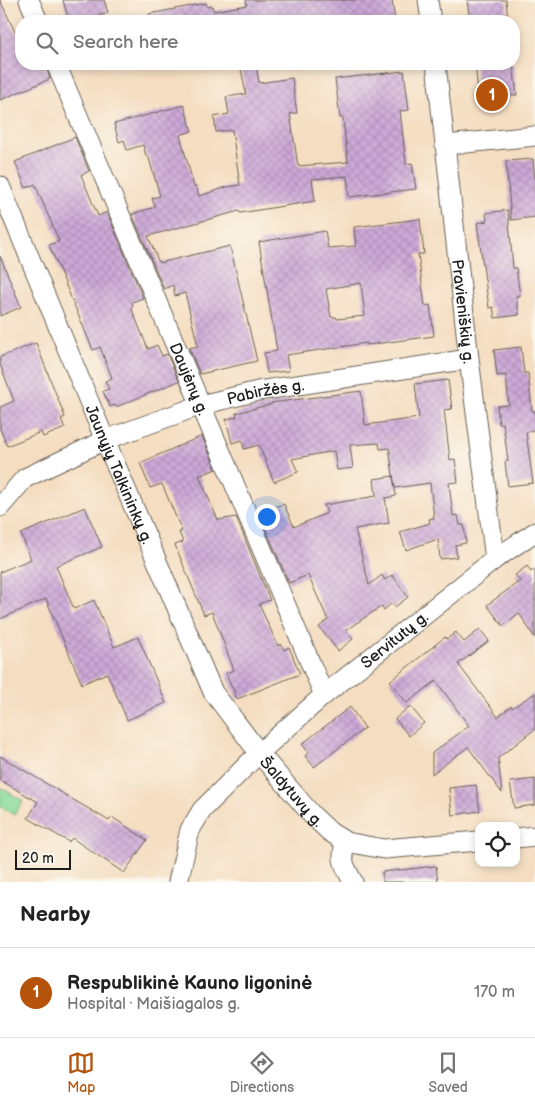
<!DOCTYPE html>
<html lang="en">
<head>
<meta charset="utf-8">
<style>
  :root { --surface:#fff; --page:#f6f6f6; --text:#222; --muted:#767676; --line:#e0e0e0; --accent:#b45309 }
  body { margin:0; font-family:"Balsamiq Sans",sans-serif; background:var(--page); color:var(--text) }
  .controls { position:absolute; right:15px; bottom:15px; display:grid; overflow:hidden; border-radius:10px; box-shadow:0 2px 8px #0003 }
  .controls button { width:45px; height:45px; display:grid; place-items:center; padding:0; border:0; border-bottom:1px solid var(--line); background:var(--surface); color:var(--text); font:25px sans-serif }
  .scale { position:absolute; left:15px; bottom:12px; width:56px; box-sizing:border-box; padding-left:5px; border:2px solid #1c1c1c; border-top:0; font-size:14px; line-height:18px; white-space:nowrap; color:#1c1c1c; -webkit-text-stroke:4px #fbf7ec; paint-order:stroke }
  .you { position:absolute; left:266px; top:516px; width:18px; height:18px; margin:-12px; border:4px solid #fff; border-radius:50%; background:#1a73e8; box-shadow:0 0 0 8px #1a73e833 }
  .badge { display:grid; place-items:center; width:32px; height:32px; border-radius:50%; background:var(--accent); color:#fff; font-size:16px; font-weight:700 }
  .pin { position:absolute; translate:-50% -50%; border:2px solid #fff; box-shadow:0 1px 5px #0006 }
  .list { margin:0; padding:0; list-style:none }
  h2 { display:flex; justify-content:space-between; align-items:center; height:65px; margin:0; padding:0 20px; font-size:21px }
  h2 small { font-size:16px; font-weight:400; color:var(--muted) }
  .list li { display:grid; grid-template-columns:32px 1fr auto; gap:15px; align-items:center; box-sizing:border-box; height:90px; padding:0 20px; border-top:1px solid var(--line) }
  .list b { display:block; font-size:19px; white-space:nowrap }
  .list p { margin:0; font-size:16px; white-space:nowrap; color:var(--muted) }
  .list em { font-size:16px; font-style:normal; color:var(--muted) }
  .icon { flex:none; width:28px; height:28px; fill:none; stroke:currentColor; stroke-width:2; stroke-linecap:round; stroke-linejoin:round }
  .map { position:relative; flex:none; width:535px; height:882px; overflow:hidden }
  .search { position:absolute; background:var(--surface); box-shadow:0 2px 8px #0003; left:15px; right:15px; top:15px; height:55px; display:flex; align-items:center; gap:12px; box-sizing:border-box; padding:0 18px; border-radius:20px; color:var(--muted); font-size:19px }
  .sheet { height:155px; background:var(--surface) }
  nav { display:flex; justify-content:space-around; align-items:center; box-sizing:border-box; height:70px; border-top:1px solid var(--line); background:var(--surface); font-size:14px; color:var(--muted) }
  nav a { display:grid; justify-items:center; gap:2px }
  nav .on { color:var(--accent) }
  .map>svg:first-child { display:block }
  .green { fill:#8bdc9d; stroke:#547c5c }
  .building { fill:url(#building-cross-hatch); fill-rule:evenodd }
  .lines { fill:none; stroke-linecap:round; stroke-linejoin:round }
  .street-casing { stroke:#686055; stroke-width:21 }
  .street { stroke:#fff; stroke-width:19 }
  .labels { text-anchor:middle; stroke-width:5; stroke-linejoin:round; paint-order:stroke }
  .street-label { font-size:16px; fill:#1c1c1c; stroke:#fbf7ec }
</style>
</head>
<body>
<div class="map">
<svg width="535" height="882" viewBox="0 0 535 882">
  <defs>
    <pattern id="building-cross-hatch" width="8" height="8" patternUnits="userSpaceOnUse" patternTransform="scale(1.25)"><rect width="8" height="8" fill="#cca8d7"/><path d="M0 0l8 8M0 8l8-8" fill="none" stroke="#af90b8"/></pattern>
  </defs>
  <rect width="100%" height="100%" fill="#fbf7ec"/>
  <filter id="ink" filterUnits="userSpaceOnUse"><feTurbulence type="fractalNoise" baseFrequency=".02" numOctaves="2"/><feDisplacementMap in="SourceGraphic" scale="10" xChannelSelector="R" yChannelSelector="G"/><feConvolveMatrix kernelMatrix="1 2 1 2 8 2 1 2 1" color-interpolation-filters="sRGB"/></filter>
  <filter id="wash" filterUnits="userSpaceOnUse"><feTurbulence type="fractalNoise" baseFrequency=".0096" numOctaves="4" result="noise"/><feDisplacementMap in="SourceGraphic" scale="20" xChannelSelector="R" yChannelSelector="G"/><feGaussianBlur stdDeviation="1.12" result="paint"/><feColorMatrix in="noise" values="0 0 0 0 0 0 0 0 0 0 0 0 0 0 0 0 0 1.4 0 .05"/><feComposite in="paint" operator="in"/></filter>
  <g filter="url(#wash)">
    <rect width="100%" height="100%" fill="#f4ddc0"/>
    <path class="green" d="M0,787L23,801L14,815L0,806Z"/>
    <g id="blocks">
      <path class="building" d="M0,0L16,34L21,32V64H45L50,79L0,100Z
        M63,0H104L108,13L80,21H69Z
        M246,0H392L395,21H350V19L330,21H150L149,14L206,3L207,7L212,6L214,11L247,5Z
        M467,0H506L508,21H470Z
        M240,64H256L259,83L292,78L297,113L290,114L298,166L348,162L343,118H340L335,79L404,71L409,110L400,111L406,164L412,163L416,189L349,197L347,176L312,179L315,201L240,213L239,211L148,236L159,263L230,246L257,361L200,374L189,348L198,346L185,293L175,296L173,285L164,289L132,214L155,207L152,198L160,196L148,155L146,156L143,145L127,150L124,140L119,142L114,124L184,105L192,131L180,135L194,187L196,186L199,196L227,187L240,185L232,130L216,132L214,117L229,114L226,97L246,94Z
        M475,64H513L517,95L479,100Z
        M75,137L89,171L81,175L98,216L107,212L143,298L132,302L133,306L131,307L148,349L157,345L162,356L167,354L179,381L116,407L115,405L110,407L103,391L109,389L105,381L112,378L100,347L93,350L49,245L59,241L56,234L35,184L26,188L15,162Z
        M533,159L535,180V217L511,220L506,161Z
        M508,210L513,268H516L520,296H516L519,315L495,318L493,307L489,308L477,223L487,221L486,213Z
        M420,219L424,254H418L425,306L430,305L434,336L367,345V343L286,355L289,371L267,373L264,353L277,351L259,242L325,231L328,248L356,246L354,227ZM361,283L365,316L337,319L336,317H331L326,289Z
        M0,256L21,307L0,316Z
        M36,343L65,417L61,419L65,428L43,437L41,432L7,446L0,429V407L14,401L0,364V357Z
        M521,347L524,373H528L532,411H535V430L526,432L533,483L508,486L505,462L508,461L503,423L499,424L497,406L509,405L506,375L497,376L494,350Z
        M448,380L452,409L444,410L450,460L455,459L458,482L449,483L453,516L458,515L460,525H464L466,543L455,545L457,557L440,559L438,539L406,550L400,532L430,523L429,519L434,518L430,483L395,488L389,448L380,449L379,443L350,445L353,468L337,470L334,451L292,459L298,472L274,482L259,445L244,449L242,440L232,443L226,419L237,417L236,413L272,404L271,403L361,391L365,425L419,418L415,384Z
        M202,436L216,469L199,476L218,520L236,517L270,600L259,604L278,646L281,644L284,650L289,647L300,674L237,699L226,673L234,670L212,612L204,615L175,545L183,542L179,532L182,531L162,484L150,488L140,463Z
        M393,476L396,496L385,498L389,523L355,529L369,585L382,575L385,580L392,575L408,597L395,607L392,603L384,610L382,606L346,630L353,639L338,651L319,627L328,620L308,575L289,583L258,511L284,504L294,527L327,513L324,505L376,496L374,479Z
        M85,507L102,547L56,566L74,609L94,600L114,647L138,637L166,703L127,720L107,673L82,684L46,599L0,619V572L31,559L21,534Z
        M527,566L531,572L535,569V638L519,613L503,626L487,605L520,581L515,575Z
        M480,629L489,641L458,664L498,717L511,706L512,708L535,693V729L498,758L502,793L468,747L432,774V753L469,726L436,681L407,703L390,681L445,637L447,639L456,632L464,642Z
        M410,706L424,723L409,736L395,719Z
        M350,707L365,728L314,767L305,756L309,753L302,744Z
        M0,756L109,821L112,817L147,840L124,873L72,838L69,842L28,818L38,802L0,780Z
        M535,779V805L514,808L510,782Z
        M476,785L480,811L452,815L449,788Z
        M436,866L438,882H383L382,872Z"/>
    </g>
  </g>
  <g filter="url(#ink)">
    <use href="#blocks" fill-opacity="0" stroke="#686055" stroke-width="1"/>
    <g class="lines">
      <g class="street-casing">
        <g id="street">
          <path d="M29,0L38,21"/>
          <path d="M428,0L431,21"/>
          <path id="s1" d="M56,64L324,695"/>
          <path id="s2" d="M436,64L469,359L495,559"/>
          <path d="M446,145L535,136"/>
          <path id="s3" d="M0,186L105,440L213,692L259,753L312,815L330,832L346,842L384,849L479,841"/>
          <path id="s4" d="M0,507L25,478L105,440L201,405L258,391L469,359"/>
          <path d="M516,838L535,836"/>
          <path d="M346,842C339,860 345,866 353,882"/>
          <path id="s5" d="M178,882L190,830L202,810L259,753L324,695L495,559L535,532"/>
        </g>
      </g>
      <use href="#street" class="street"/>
    </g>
  </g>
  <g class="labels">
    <g class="street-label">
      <text dy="6" stroke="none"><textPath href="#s2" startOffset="249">Pravieniškių g.</textPath></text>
      <text dy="6" stroke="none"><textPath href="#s1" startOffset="342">Daujėnų g.</textPath></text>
      <text dy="6" stroke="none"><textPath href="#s4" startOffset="295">Pabiržės g.</textPath></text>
      <text dy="6" stroke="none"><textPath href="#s3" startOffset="312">Jaunųjų Talkininkų g.</textPath></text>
      <text dy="6" stroke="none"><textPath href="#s5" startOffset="334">Servitutų g.</textPath></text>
      <text dy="6" stroke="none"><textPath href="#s3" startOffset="676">Šaldytuvų g.</textPath></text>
    </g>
  </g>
</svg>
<div class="controls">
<button><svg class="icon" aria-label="locate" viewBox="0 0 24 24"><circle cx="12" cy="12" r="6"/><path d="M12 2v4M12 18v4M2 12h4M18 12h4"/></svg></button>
</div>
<div class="scale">20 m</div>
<div class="you"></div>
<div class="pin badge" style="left:492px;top:95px">1</div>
<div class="search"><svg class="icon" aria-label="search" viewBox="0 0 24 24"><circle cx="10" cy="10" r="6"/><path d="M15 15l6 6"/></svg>Search here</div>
</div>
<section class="sheet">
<h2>Nearby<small></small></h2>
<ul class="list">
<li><span class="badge">1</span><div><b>Respublikinė Kauno ligoninė</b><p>Hospital · Maišiagalos g.</p></div><em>170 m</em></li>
</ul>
</section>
<nav>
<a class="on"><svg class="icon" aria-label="map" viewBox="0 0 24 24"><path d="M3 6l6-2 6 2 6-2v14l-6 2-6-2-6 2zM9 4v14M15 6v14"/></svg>Map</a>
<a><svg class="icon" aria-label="directions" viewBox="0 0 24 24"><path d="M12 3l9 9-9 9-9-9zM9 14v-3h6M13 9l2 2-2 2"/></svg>Directions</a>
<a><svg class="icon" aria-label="saved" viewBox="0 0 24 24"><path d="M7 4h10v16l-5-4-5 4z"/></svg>Saved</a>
</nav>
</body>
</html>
